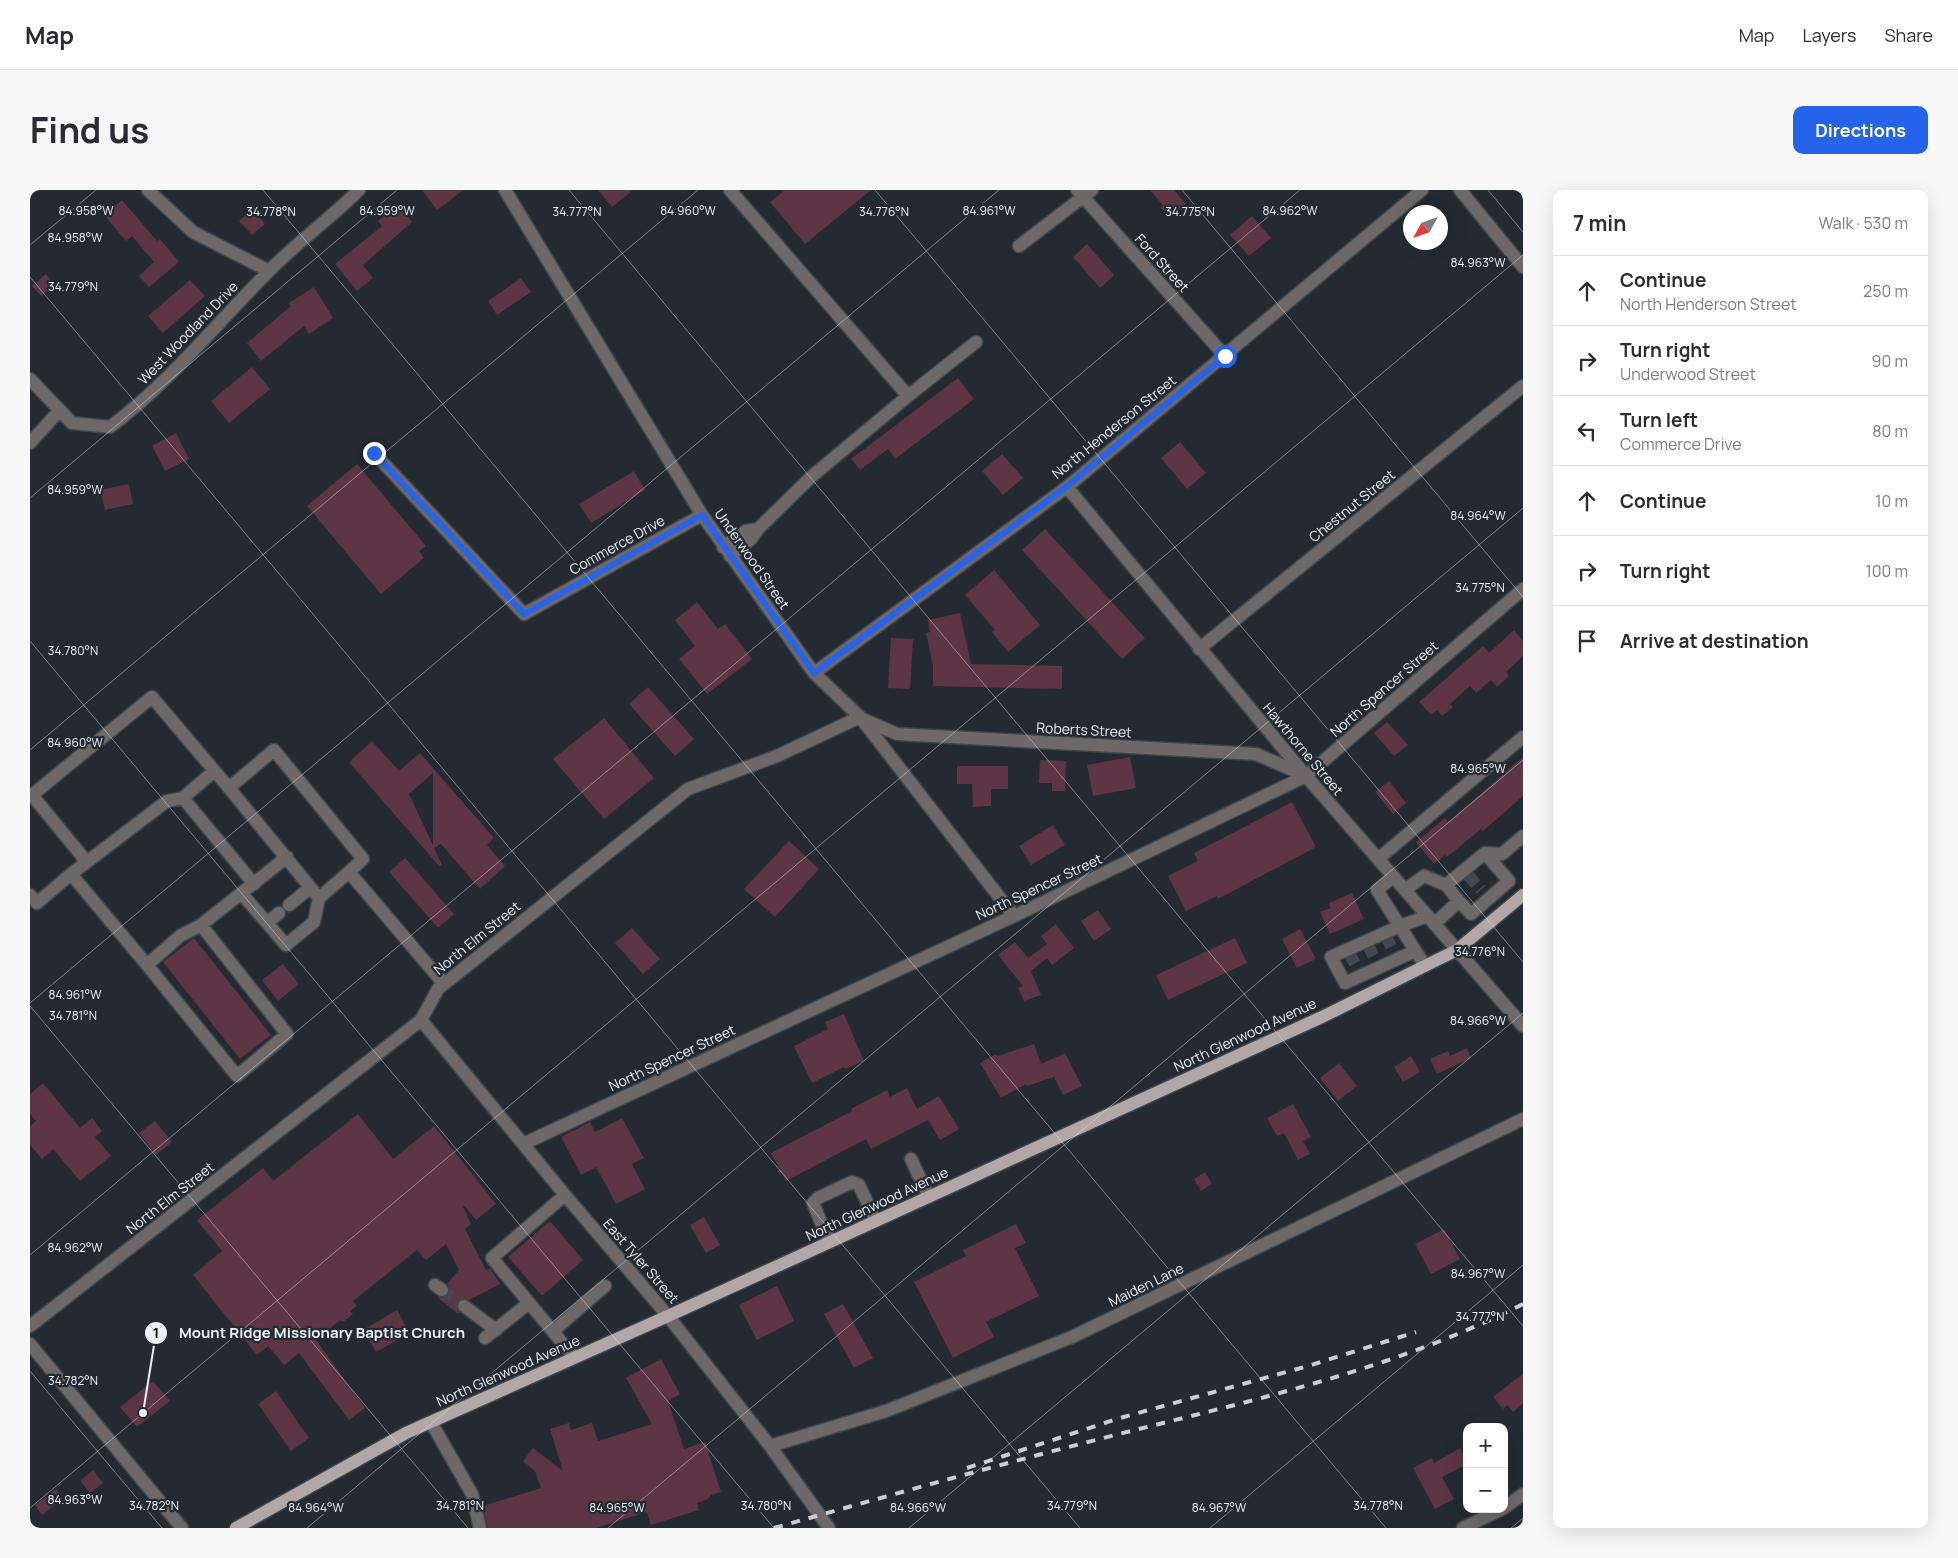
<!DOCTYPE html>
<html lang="en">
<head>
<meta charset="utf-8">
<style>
  :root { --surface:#fff; --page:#f7f7f7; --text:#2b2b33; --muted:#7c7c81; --line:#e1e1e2; --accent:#2563eb }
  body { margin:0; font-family:Manrope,sans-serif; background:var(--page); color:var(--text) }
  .controls { position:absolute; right:15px; bottom:15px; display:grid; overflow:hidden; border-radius:10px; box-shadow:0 5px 20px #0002 }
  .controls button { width:45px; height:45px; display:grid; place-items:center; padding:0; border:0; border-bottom:1px solid var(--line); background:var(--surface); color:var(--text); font:25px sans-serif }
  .compass { position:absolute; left:1373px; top:15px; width:45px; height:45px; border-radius:50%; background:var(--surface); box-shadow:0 5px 20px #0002; rotate:230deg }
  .stop { position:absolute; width:15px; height:15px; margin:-11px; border:4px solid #2563eb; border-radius:50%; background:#fff }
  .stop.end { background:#2563eb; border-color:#fff; box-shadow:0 1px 5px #0008 }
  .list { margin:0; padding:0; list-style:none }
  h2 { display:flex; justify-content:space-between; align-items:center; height:65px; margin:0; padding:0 20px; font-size:21px }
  h2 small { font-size:16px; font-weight:400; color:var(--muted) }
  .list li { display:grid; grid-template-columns:32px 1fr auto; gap:15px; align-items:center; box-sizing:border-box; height:70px; padding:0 20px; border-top:1px solid var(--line) }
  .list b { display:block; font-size:19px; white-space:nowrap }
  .list p { margin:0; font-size:16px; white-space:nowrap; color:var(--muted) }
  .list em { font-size:16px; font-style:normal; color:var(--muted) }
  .icon { flex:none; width:28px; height:28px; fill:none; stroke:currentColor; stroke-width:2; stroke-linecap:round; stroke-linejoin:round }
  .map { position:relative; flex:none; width:1493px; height:1338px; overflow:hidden; border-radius:10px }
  header { display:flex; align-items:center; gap:30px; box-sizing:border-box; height:70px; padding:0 25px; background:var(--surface); border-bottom:1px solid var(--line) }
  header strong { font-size:24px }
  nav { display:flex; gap:28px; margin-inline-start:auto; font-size:18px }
  .intro { display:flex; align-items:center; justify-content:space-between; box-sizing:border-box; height:120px; padding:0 30px }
  h1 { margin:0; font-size:35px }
  .button { padding:12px 22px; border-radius:10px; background:var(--accent); color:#fff; font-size:18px; font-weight:700 }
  main { display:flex; gap:30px; padding:0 30px }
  aside { flex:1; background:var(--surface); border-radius:10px; box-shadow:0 5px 20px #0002 }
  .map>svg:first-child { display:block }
  .building { fill:#5d3545; fill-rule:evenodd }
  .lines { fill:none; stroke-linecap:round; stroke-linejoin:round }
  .minor-tunnel { stroke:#41484f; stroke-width:12; stroke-dasharray:12 6; stroke-linecap:butt }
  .minor-casing { stroke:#3f464d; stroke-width:15 }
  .major-casing { stroke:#3f464d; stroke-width:15 }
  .minor { stroke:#6e6869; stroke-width:12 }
  .major { stroke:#b3a6a9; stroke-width:12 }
  .rail { stroke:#c9ced5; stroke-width:4; stroke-dasharray:9 9; stroke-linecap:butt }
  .route { stroke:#2563eb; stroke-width:6 }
  .ticks { fill:none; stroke:#ebf0f6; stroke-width:1; stroke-opacity:0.45 }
  .labels { text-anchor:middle; stroke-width:4.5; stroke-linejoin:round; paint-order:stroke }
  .street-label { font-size:14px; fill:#ebf0f6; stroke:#232a32 }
  .ticks-label { font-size:12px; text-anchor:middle; fill:#ebf0f6; stroke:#232a32; stroke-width:4.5; stroke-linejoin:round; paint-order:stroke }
  .leader { fill:none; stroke:#ebf0f6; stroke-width:2 }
  .callout-dot { fill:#ebf0f6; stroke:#232a32; stroke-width:2 }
  .mark-label { font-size:15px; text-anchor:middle; font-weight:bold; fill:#111 }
  .callout-label { font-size:15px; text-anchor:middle; font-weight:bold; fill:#ebf0f6; stroke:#232a32; stroke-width:4.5; stroke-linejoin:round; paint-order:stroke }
</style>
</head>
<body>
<header>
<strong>Map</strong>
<nav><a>Map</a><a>Layers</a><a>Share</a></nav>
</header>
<div class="intro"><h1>Find us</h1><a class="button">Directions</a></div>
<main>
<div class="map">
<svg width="1493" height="1338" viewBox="0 0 1493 1338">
  <rect width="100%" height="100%" fill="#232a32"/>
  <path class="building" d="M392,0H433L407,20Z
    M568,0H603L582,17Z
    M755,0H841L775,54L740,12Z
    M1120,0H1144L1156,14L1140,28L1131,18L1133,15Z
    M92,10L127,51L130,49L149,72L119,97L109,86L124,72L102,46L96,51L74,25Z
    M368,15L382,32L333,75L343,88L327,101L305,74L352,36L348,31Z
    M223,19L235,34L222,45L209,31Z
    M1222,26L1241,48L1219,66L1200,45Z
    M1057,54L1084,85L1070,98L1043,67Z
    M16,84L25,95L11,106L2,96Z
    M491,88L501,102L467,125L458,111Z
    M160,90L175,106L133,143L118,126Z
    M284,97L303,128L279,144L274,136L231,171L217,153L261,116L259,113Z
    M222,177L240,199L199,233L181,211Z
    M928,188L944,209L865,269L858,259L830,280L821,269Z
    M146,243L159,269L135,281L122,256Z
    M1150,252L1176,283L1157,299L1131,268Z
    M972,264L993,288L973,305L952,281Z
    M327,274L396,356L389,361L394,368L351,404L277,316Z
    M604,281L615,300L561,333L549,314Z
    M99,294L103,314L75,320L70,300Z
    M1015,339L1115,448L1092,469L992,360Z
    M964,380L1010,435L978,462L962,442L965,440L935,405Z
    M667,412L688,439L695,434L722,469L677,504L649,469L665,456L645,430Z
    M930,423L941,474L1032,476V499L903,496V476L896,443L900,442L898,430Z
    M1484,440L1493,451V466L1476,482L1479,486L1467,497L1461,490L1446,503L1440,496L1420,514L1423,517L1412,526L1407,520L1401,525L1389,512L1453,456L1459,463Z
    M861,448L883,449L880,499L858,498Z
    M618,497L664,549L645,566L599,514Z
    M574,528L624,588L574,629L523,569Z
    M1357,532L1378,555L1364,566L1344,543Z
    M342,551L369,581L390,563L464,648L457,655L475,676L450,699L411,654L404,658L412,675L409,676L319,572ZM403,583V655L379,604Z
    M1100,567L1106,598L1063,606L1057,575Z
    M1493,567V606L1453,641L1451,639L1417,667L1415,665L1404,674L1386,652L1415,628L1418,632Z
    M1010,570L1036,571L1035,601H1022V593H1009Z
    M927,576H978V599H961V616L943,617L942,594H927Z
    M1359,591L1376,613L1363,624L1345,602Z
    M1262,612L1286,657L1188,709L1187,706L1156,721L1138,686L1168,671L1164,663Z
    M1023,635L1035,655L1001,675L989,656Z
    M759,651L789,679L745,727L714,699Z
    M375,668L424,724L408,738L359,682Z
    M1322,703L1334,729L1300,744L1290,722L1301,718L1299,713Z
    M1068,720L1081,739L1064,751L1051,731Z
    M1026,734L1044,758L1022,775L1017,768L1001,781L1011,805L994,811L988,798L993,796L968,765L985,752L998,768L1017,754L1011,746Z
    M602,738L630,769L613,784L585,753Z
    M1270,739L1286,769L1267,778L1252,749Z
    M164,748L241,845L210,869L133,772Z
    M1205,748L1217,773L1138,810L1126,785Z
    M253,774L269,794L248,811L232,790Z
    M814,824L834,871L815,879L814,877L782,893L764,856L798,839L795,832Z
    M1004,854L1011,874L1035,863L1052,896L1033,905L1024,887L997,896L996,894L971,908L950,873L966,864L968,866Z
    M1437,858L1441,868L1407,884L1400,869L1418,861L1420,866Z
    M1381,866L1390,882L1373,892L1364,877Z
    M1309,873L1327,896L1308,911L1290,888Z
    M13,893L50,938L62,928L72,941L65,947L81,966L50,991L23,959L12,969L0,955V936L6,931L0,924V904Z
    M877,898L887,919L909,906L929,939L910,950L898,930L841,959L836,949L756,991L741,963L822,921L821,919L857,900L860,907Z
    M1263,914L1281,947L1273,951L1280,964L1268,970L1254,943L1247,946L1237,928Z
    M328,924L363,969L404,936L466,1014L446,1030L435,1016L433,1017L441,1034L435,1039L456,1080L460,1078L470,1094L439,1110L430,1109L426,1115L429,1122L428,1124L407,1107L415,1108L418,1105L420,1100L417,1094L429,1080L416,1054L396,1070L387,1060L323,1111L327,1116L320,1121L323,1124L313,1132L310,1130L286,1150L335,1218L319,1230L269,1163L254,1175L238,1156L227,1165L163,1085L192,1061L167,1030L233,978L243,991Z
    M592,928L614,968L602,974L615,999L586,1014L566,977L551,985L531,947L560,932L565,942Z
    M125,931L142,952L126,965L109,943Z
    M1175,982L1182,994L1171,1001L1164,989Z
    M674,1027L690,1055L676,1063L660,1035Z
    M520,1031L553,1070L512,1106L478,1067Z
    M986,1034L996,1053L985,1058L1009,1106L956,1132L964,1147L923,1168L884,1092L936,1066L933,1060Z
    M1414,1039L1430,1069L1401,1084L1385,1054Z
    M747,1096L764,1131L727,1150L709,1115Z
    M813,1114L843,1168L824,1178L794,1124Z
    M367,1120L380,1143L346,1162L333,1140Z
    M631,1169L650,1204L638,1211L654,1259L675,1252L691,1302L681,1305L678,1309L667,1313L669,1320L621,1335L617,1322L566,1338H458L453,1316L511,1298L505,1281L493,1271L503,1258L533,1281L520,1239L539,1233L541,1240L562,1233L568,1251L622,1234L596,1188Z
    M1493,1184V1213L1483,1222L1478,1215L1473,1219L1463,1207Z
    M123,1191L140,1211L107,1237L90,1217Z
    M246,1201L279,1248L261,1261L228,1214Z
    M1430,1258L1437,1274L1412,1287L1424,1309L1405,1319L1383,1278L1402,1268L1404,1273Z
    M63,1280L73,1293L60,1303L50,1291Z
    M26,1299L33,1309L12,1325L5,1315Z"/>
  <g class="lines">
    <path class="minor-tunnel" d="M1438,685L1451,700
      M1356,746L1364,763
      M1338,755L1346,771
      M1319,763L1328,779
      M412,1100L434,1116"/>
    <g class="minor-casing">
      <path id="minor" d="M118,0L163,42L239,81
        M475,0L672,325L784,483L830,527L984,726
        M700,0L878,206L946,152
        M1047,0L1195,166
        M1430,0L1493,77
        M989,56L1062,0
        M0,189L42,233L80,237C140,192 185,135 238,82C266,53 300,29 329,0
        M0,253L30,220
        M344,263L494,424L672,325
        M1037,297L1276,586L1493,836
        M728,339L781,287L878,206
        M693,357L716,341L728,339L721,349L700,366
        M1169,459L1493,196
        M784,483L1037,297L1392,0
        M833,529L867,544L1226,564L1272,584
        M153,608L184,581
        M1455,663L1472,664L1493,646
        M1348,669L1493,547
        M56,671L2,605L122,507L199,598
        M319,682L333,669L244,560L199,598L289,708L319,682L414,794
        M1363,687L1347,700L1395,776
        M1375,700L1394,686L1416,695
        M212,704L256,755L284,732L289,708
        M0,705L7,713L41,684
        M259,715L280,698
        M237,733L249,723
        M1404,734L1429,711L1441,724L1479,691L1455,663L1416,695L1429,711
        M171,735L257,844L207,886L117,775L150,746L171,735L257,667
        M1385,761L1315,793L1301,767L1370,736L1398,726
        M117,775L41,684L137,611L153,608L224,694
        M391,830L535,1005L638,1126L740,1256L799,1338
        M493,954L984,726L1276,586L1493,399
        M881,969L899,1007
        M535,1005L462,1068L544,1167
        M799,1052L783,1013L788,1008L822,992L829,995L846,1031
        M405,1095L412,1100
        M434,1116L466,1140
        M0,1136L391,830L408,799L658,599L747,566L830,527
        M523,1141L575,1096
        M455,1148L499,1113
        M0,1154L152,1338
        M401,1232L442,1304L450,1338
        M740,1256L856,1221L1042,1147L1493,929
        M1474,1318L1493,1304
        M1433,1338L1472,1319"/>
    </g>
    <g class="major-casing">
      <path id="major" d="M206,1338L376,1243L638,1126L1292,827L1427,760L1493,705"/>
    </g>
    <use href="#minor" class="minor"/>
    <use href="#major" class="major"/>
    <path class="rail" d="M937,1278L1090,1228L1278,1176L1386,1142
      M744,1338C857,1306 971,1274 1085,1245C1224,1210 1365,1179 1493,1114"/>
  </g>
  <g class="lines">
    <path class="route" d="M344,263L494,424L672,325L784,483L1036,297L1195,166"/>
  </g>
  <path class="ticks" d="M233,0L1356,1338M539,0L1493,1136M845,0L1493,772M1152,0L1493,407M1458,0L1493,42M0,55L66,0M0,87L1050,1338M0,308L367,0M0,451L744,1338M0,560L668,0M0,813L969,0M0,816L438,1338M0,1065L1270,0M0,1181L132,1338M0,1318L1493,65M277,1338L1493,318M578,1338L1493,570M879,1338L1493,823M1180,1338L1493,1075M1481,1338L1493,1328"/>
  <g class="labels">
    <g class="street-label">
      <text transform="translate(1132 73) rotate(48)" y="5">Ford Street</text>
      <text transform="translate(158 143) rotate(-46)" y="5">West Woodland Drive</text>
      <text transform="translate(1084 237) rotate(-39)" y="5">North Henderson Street</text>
      <text transform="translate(1322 316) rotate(-39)" y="5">Chestnut Street</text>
      <text transform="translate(587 355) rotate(-29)" y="5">Commerce Drive</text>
      <text transform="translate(722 369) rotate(55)" y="5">Underwood Street</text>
      <text transform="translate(1354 499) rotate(-41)" y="5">North Spencer Street</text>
      <text transform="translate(1054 540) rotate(3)" y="5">Roberts Street</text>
      <text transform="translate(1273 559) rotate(50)" y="5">Hawthorne Street</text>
      <text transform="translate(1009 697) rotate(-25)" y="5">North Spencer Street</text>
      <text transform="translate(447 748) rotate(-39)" y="5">North Elm Street</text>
      <text transform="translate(1215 845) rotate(-25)" y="5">North Glenwood Avenue</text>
      <text transform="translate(642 868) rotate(-25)" y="5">North Spencer Street</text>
      <text transform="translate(140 1008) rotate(-38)" y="5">North Elm Street</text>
      <text transform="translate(847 1014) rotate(-25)" y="5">North Glenwood Avenue</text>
      <text transform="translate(611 1071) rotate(49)" y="5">East Tyler Street</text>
      <text transform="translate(1116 1095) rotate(-26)" y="5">Maiden Lane</text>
      <text transform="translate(478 1181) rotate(-24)" y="5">North Glenwood Avenue</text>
    </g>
  </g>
  <g class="ticks-label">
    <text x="56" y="25">84.958°W</text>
    <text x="357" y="25">84.959°W</text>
    <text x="658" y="25">84.960°W</text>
    <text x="959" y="25">84.961°W</text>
    <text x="1260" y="25">84.962°W</text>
    <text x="241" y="26">34.778°N</text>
    <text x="547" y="26">34.777°N</text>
    <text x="854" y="26">34.776°N</text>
    <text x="1160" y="26">34.775°N</text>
    <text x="45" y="52">84.958°W</text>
    <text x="1448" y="77">84.963°W</text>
    <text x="43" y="101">34.779°N</text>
    <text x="45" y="304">84.959°W</text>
    <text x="1448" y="330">84.964°W</text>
    <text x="1450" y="402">34.775°N</text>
    <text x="43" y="465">34.780°N</text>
    <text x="45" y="557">84.960°W</text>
    <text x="1448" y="583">84.965°W</text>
    <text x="1450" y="766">34.776°N</text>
    <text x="45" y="809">84.961°W</text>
    <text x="43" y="830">34.781°N</text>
    <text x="1448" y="835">84.966°W</text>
    <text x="45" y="1062">84.962°W</text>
    <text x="1448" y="1088">84.967°W</text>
    <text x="1450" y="1131">34.777°N</text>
    <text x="43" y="1195">34.782°N</text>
    <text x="45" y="1314">84.963°W</text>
    <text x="124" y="1320">34.782°N</text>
    <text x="430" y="1320">34.781°N</text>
    <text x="736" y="1320">34.780°N</text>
    <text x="1042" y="1320">34.779°N</text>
    <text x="1348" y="1320">34.778°N</text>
    <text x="286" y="1322">84.964°W</text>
    <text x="587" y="1322">84.965°W</text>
    <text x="888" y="1322">84.966°W</text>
    <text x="1189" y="1322">84.967°W</text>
  </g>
  <path class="leader" d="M113 1223L126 1143"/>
  <g class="callout-dot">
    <circle cx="113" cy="1223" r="5"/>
    <circle cx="126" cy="1143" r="12"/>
  </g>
  <g class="mark-label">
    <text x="126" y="1148">1</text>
  </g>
  <g class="callout-label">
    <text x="292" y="1148">Mount Ridge Missionary Baptist Church</text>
  </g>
</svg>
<div class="controls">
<button>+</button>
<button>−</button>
</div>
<svg class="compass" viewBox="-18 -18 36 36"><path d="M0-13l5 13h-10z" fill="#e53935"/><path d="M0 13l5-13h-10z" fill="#7c7c81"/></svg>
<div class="stop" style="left:1195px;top:166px"></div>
<div class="stop end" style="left:344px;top:263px"></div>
</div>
<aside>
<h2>7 min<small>Walk · 530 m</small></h2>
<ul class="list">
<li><svg class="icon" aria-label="ahead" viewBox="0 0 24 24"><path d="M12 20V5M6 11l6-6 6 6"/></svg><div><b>Continue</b><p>North Henderson Street</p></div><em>250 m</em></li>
<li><svg class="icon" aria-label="right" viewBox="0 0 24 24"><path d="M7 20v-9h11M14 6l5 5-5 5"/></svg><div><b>Turn right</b><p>Underwood Street</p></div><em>90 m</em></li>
<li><svg class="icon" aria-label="left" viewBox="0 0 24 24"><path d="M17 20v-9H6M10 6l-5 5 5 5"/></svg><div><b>Turn left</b><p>Commerce Drive</p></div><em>80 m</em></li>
<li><svg class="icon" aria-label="ahead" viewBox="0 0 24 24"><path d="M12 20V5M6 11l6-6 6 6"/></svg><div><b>Continue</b></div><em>10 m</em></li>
<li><svg class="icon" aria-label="right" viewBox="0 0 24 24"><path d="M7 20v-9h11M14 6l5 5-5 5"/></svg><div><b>Turn right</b></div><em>100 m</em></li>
<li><svg class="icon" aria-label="arrive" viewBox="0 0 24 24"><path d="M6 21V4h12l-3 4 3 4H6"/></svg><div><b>Arrive at destination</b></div></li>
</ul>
</aside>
</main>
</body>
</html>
